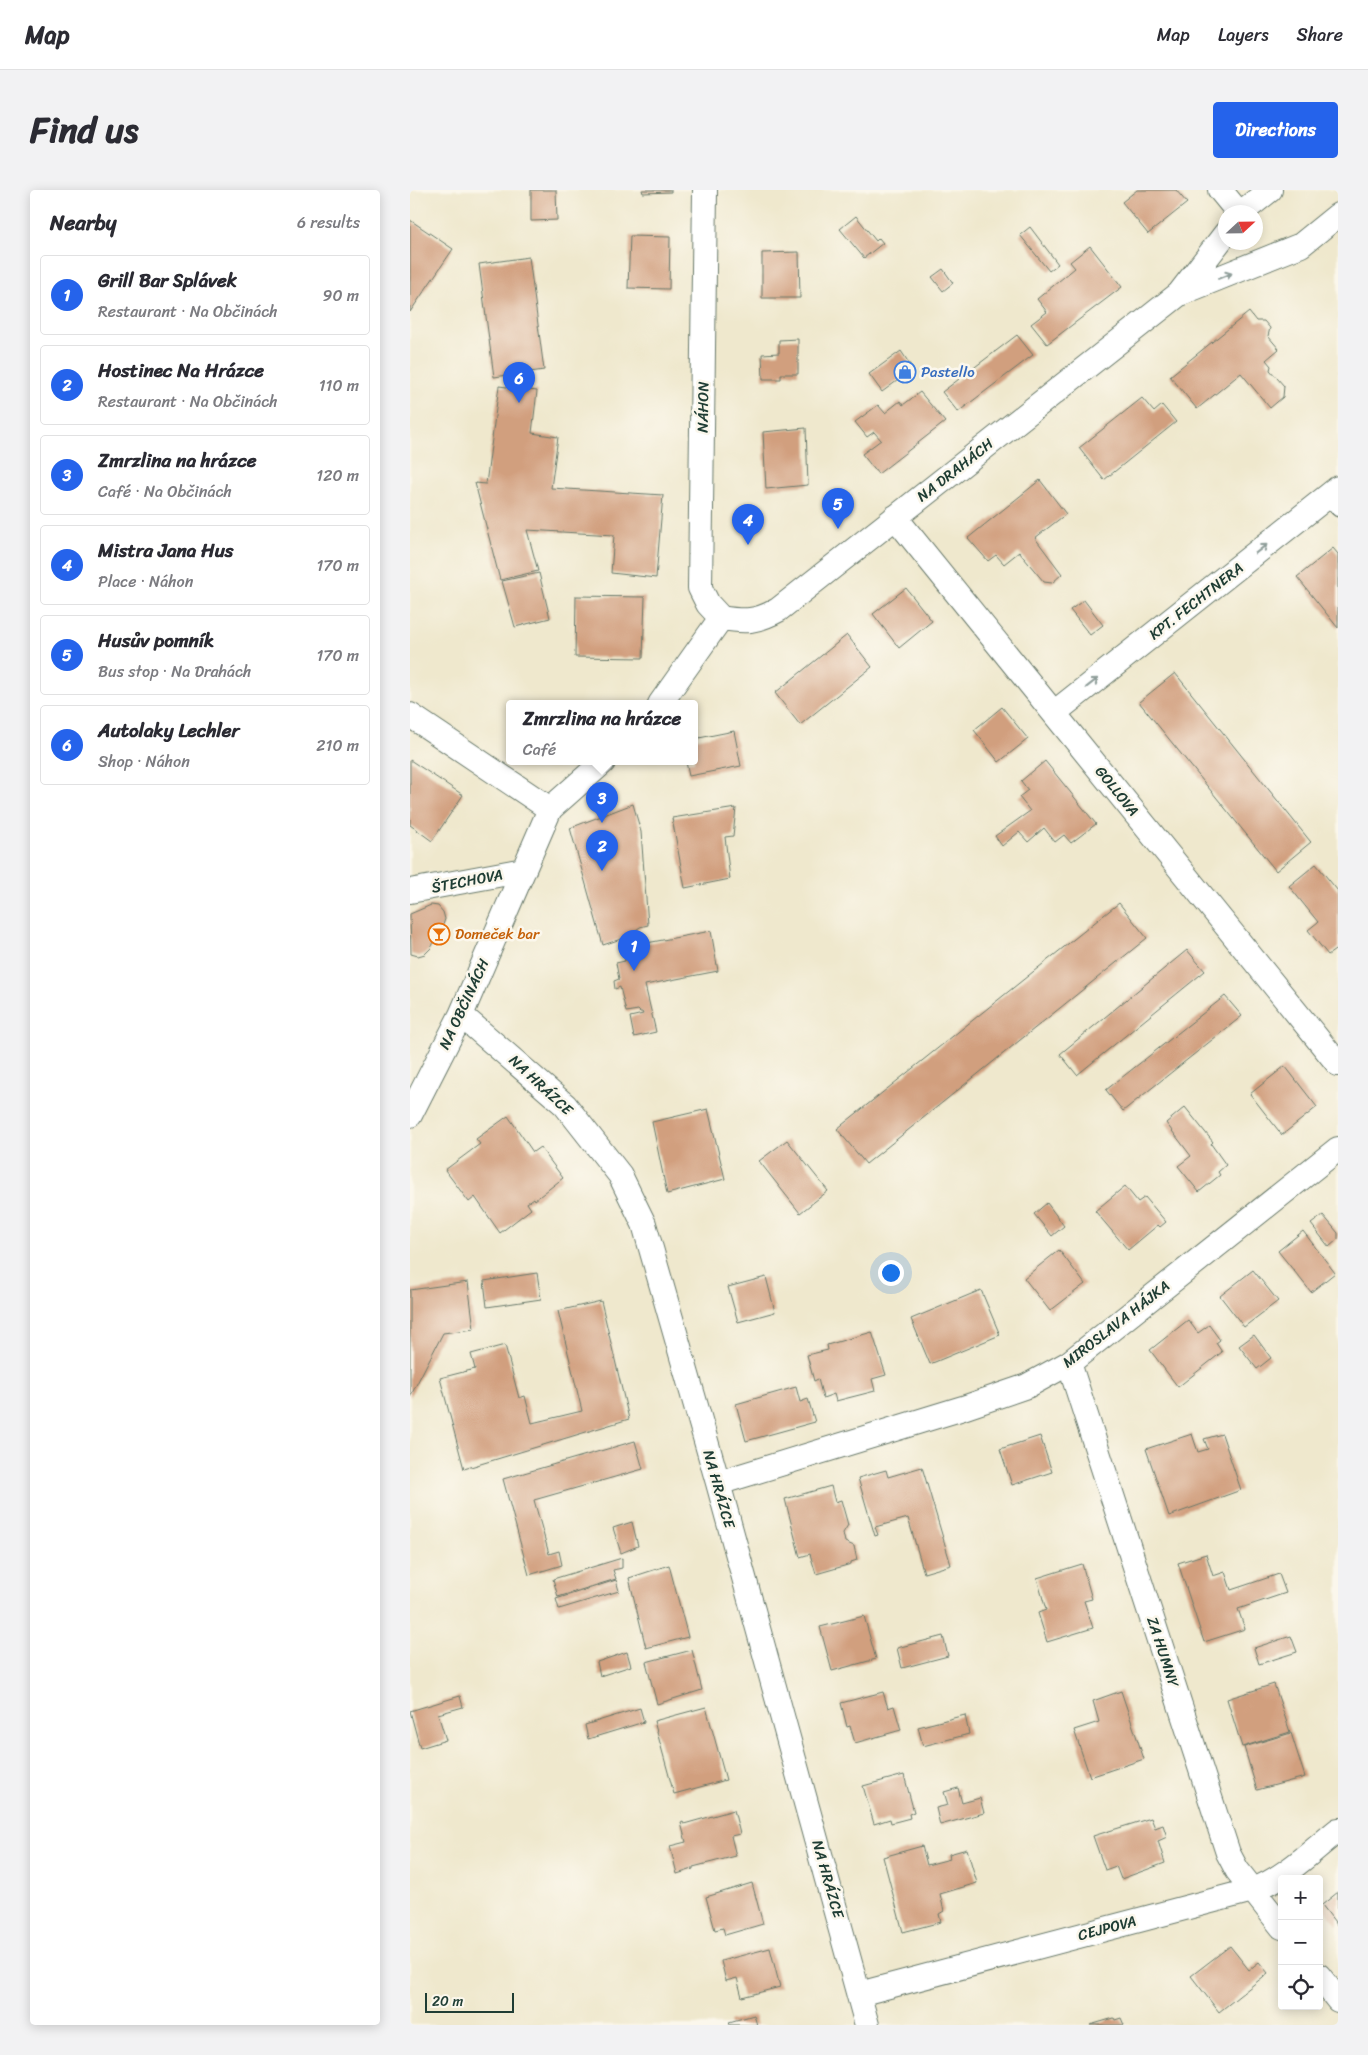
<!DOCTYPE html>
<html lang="en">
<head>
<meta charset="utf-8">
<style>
  :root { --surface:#fff; --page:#f2f2f3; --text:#2b2b33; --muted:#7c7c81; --line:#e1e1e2; --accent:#2563eb }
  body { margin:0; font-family:Sriracha,sans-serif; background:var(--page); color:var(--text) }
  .controls { position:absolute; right:15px; bottom:15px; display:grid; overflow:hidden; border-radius:5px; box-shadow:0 2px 12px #0003 }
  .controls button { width:45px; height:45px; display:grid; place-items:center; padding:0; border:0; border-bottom:1px solid var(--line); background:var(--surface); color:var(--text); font:25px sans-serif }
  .compass { position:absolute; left:808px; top:15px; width:45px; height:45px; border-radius:50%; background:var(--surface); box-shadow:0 2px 12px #0003; rotate:68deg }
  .scale { position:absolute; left:15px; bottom:12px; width:89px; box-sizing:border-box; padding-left:5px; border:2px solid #1f3d34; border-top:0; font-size:14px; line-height:18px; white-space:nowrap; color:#1f3d34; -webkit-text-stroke:4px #fbf7ec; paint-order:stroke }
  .you { position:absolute; left:480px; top:1082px; width:18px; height:18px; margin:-12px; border:4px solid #fff; border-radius:50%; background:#1a73e8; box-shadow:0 0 0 8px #1a73e833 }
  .badge { display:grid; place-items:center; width:32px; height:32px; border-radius:50%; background:var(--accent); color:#fff; font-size:16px; font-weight:700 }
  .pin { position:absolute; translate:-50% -41px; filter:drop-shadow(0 1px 2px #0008) }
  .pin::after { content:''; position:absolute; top:26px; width:18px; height:15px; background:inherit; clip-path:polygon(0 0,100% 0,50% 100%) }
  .popup { position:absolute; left:96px; top:510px; width:192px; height:65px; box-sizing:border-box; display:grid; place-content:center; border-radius:5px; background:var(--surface); filter:drop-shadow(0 1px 4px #0005); font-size:16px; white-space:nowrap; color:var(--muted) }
  .popup b { font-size:19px; color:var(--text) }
  .popup::after { content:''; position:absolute; left:50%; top:100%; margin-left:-10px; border:10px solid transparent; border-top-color:var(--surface) }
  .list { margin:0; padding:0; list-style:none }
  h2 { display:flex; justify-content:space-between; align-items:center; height:65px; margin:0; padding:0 20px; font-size:21px }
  h2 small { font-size:16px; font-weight:400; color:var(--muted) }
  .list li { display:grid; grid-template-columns:32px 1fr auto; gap:15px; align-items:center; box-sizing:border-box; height:80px; margin:0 10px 10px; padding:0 10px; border:1px solid var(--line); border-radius:5px }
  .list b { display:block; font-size:19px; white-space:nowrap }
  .list p { margin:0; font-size:16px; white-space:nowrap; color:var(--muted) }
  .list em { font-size:16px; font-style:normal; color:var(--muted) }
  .icon { flex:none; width:28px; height:28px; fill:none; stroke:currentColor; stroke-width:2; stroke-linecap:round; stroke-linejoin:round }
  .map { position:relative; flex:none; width:928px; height:1835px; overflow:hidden; border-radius:5px }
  header { display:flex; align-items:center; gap:30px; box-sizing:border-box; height:70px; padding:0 25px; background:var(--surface); border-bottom:1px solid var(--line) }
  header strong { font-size:24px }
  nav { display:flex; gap:28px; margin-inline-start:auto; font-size:18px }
  .intro { display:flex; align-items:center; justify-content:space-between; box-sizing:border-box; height:120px; padding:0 30px }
  h1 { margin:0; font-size:35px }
  .button { padding:12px 22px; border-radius:5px; background:var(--accent); color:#fff; font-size:18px; font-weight:700 }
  main { display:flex; gap:30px; padding:0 30px }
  aside { flex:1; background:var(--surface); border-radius:5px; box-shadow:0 2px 12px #0003 }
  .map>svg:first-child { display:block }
  .building { fill:#d19f7e }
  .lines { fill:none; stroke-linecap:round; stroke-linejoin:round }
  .lane-casing { stroke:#68796a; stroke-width:15 }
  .street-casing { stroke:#68796a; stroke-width:26 }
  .lane { stroke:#fff; stroke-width:12 }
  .street { stroke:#fff; stroke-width:24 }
  .oneway { stroke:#8f9e9a }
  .labels { text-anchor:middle; stroke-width:5; stroke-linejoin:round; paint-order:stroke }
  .shop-label { font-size:15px; fill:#366cbe; stroke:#fbf7ec; text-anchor:start }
  .street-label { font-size:15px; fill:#1f3d34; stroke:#fbf7ec }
  .food-label { font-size:15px; fill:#c56008; stroke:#fbf7ec; text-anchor:start }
</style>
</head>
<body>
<header>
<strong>Map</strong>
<nav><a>Map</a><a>Layers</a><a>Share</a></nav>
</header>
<div class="intro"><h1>Find us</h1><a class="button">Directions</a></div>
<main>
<aside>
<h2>Nearby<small>6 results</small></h2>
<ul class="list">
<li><span class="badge">1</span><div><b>Grill Bar Splávek</b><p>Restaurant · Na Občinách</p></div><em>90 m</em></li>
<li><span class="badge">2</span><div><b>Hostinec Na Hrázce</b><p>Restaurant · Na Občinách</p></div><em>110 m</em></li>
<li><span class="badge">3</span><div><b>Zmrzlina na hrázce</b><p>Café · Na Občinách</p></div><em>120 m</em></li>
<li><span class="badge">4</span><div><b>Mistra Jana Hus</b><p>Place · Náhon</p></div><em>170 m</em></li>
<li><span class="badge">5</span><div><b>Husův pomník</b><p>Bus stop · Na Drahách</p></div><em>170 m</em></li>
<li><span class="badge">6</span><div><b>Autolaky Lechler</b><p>Shop · Náhon</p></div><em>210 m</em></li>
</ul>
</aside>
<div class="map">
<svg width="928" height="1835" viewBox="0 0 928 1835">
  <rect width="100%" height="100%" fill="#fbf7ec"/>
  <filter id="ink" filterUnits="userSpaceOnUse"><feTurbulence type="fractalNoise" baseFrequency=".02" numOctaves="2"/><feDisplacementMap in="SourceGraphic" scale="10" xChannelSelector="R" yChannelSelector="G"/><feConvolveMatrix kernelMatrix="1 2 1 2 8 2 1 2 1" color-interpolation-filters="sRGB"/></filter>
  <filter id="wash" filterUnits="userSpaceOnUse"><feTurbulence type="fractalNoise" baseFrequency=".0096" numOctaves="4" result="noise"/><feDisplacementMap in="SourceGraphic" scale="20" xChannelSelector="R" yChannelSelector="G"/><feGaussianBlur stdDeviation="1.12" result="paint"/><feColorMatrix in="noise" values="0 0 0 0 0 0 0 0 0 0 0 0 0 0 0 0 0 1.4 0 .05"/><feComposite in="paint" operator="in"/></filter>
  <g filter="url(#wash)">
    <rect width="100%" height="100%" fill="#efe8cd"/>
    <g id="blocks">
      <path class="building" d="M121,0H146L147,30L121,31Z
        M232,0H261V2L233,3Z
        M727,0H766L777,13L738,44L712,12Z
        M446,26L466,51L469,48L473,53L454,68L430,39Z
        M0,30L43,59L0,122Z
        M620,37L648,74L639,81L610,45Z
        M220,46L260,47L259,99L218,98Z
        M680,56L712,97L637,154L621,134L637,122L627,109L665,78L660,72Z
        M389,62L390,108H352V63Z
        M119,67L134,180L84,187L69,74Z
        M533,79L543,93L533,101L522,87Z
        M839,122L846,131H854L860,138L858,146L869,159L856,170L861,176L860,180L874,196L873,207L860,218L831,183L787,219L760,186Z
        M607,145L623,165L548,222L532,202Z
        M388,149V184H371V189H353L352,164L369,163V150Z
        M491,161L503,179L472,202L459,184Z
        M89,196L127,201L122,243L148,247L141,298L253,305L246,388L201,383L204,345L117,340L128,381L90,390L65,293L76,294Z
        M510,202L535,232L468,284L452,264L471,250L464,242L457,247L445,232L468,215L475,223L490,211L493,215Z
        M732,208L744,222L752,215L766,232L694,290L669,258Z
        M396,238L398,295L356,299L353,242Z
        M630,290L656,324L625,348L652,384L642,393L634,392L609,362L594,374L586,365L578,371L558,348Z
        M923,358L928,364V438L887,387Z
        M129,383L140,428L105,437L92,391Z
        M496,398L522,431L489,458L463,424Z
        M166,406L235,407L233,468L165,467Z
        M674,410L693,435L680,445L660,420Z
        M437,445L462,477L390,535L365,503Z
        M765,483L900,651L901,652L866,681L729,512Z
        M592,517L618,549L589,572L564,540Z
        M324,541L331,576L279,586L276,572H284V549Z
        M0,570L53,605L22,651L0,635Z
        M635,571L686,634L661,653L654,645L645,652L634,638L618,652L609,642L592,656L585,646L620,621L609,607L618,600L611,591Z
        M223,614L231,642L238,735L230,737L217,747L193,755L160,638Z
        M326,618L323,646L315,647L320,689L275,698L262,628Z
        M906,674L928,701V758L918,765L898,740L908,732L879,696Z
        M709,713L737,748L456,974L427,939Z
        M21,715L28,716L33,722L35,729L33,735L21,758L15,764L8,766L1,764L0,724Z
        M301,741L308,781L235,795L246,842L224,847L220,827L233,824L232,822H230L228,820L216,822L210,797L205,799L204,791L209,789L206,773L215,771V766H217L215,754L226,753V755Z
        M777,760L795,781L667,885L650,864Z
        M815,806L832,826L713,921L696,900Z
        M875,876L907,917L872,945L840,904Z
        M775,917L803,952L801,954L816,975L808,982L810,985L789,1002L768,976L781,966L756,933Z
        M298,919L315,989L257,1004L242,932Z
        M98,926L123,962L130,957L153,988L125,1010L124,1008L117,1013L121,1019L90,1043L65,1007L59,1012L35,980L70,954L66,949Z
        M377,950L418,1001L390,1023L349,971Z
        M715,996L728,1012L735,1007L756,1032L750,1037L748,1035L718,1060L685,1021Z
        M637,1013L654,1036L642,1046L624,1024Z
        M913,1025L928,1043V1049L919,1057L901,1034Z
        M893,1041L925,1083L901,1102L868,1061Z
        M649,1060L675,1094L640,1121L614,1088Z
        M843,1080L868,1111L834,1137L810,1106Z
        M127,1083L131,1109L77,1117L74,1091Z
        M356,1087L365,1122L328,1132L318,1097Z
        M58,1092L64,1139L33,1143L0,1207V1100Z
        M571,1100L590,1145L520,1174L501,1129Z
        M191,1111L219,1229L54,1279L30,1188L65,1179L61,1164L95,1155L109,1208L115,1206L122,1233L172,1221L148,1121Z
        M778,1130L788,1143L799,1135L810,1150L806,1153L812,1162L768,1197L740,1160Z
        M462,1142L476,1185L462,1189L465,1201L426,1211L424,1204L413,1208L408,1189L404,1191L397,1165L418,1160L417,1155Z
        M844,1145L861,1168L847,1179L829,1156Z
        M386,1197L390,1212L398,1209L405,1232L336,1251L326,1214Z
        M782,1244L788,1262L798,1259L794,1249L812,1244L831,1300L759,1326L736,1259Z
        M630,1246L642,1282L602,1295L590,1259Z
        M225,1251L233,1279L124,1310L139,1364L149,1361L152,1375L119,1385L93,1289Z
        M512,1277L541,1375L514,1383L498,1328L465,1337L468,1345L465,1346L448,1288L476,1280L478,1287Z
        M421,1296L425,1312L431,1310L438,1335L433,1343L435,1352L444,1356L447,1370L441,1372V1374L406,1384L400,1364L390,1367L375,1309Z
        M222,1332L228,1356L211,1363L203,1338Z
        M796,1364L803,1386L815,1382L821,1400L869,1384L876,1403L828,1419L835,1439L794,1452L768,1373Z
        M212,1368V1378L203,1380L206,1389L148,1407L143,1389Z
        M672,1374L682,1409L674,1411L683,1438L637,1452L628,1423L636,1420L627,1388Z
        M259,1375L278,1447L236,1458L219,1388Z
        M206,1390L209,1401L149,1419L146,1409Z
        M454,1426L466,1469L422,1481L410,1437Z
        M533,1446L538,1466L492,1478L487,1458Z
        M881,1446L887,1462L849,1474L844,1458Z
        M282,1460L292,1500L247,1514L236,1472Z
        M217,1462L221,1476L190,1486L187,1472Z
        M864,1494L880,1542L832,1557L817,1509Z
        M711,1501L734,1569L680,1587L664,1540L689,1532L683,1511Z
        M473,1502L478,1518L484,1516L491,1540L445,1553L440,1536L437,1537L431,1513Z
        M50,1506L53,1517L28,1524L36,1550L10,1558L0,1521Z
        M296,1517L316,1590L264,1604L244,1531Z
        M230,1518L234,1532L178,1549L175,1535Z
        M555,1525L559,1544L513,1556L508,1537Z
        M881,1543L895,1587L847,1600L834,1557Z
        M494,1585L504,1622L499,1624L500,1628L481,1633L480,1629L464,1634L453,1596Z
        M548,1598L552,1613L570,1608L574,1623L530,1635L526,1618L538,1615L534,1602Z
        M324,1620L330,1644L321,1646L326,1666L283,1677V1679L267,1684L260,1656L276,1652L271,1633L273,1632L274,1634Z
        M741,1628L745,1638L753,1635L757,1647L748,1651L755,1673L711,1689L706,1676L695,1680L683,1646Z
        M512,1656L517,1675L540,1669L539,1664L557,1659L567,1693L530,1704L534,1721L529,1724L531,1732L493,1742L473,1667Z
        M342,1693L353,1734L315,1745L313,1738L305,1740L296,1707Z
        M928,1702V1736L912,1715Z
        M820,1756L839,1780L849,1772L858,1783L809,1822L781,1786Z
        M360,1758L370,1797L332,1807L327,1788L316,1791L311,1771Z
        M344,1825L347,1835H320L319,1832Z
        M704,1828L705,1830L711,1828L714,1835H680Z"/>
    </g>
  </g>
  <g filter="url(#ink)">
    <use href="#blocks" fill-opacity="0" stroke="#68796a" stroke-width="1"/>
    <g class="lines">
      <g class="lane-casing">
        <path id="lane" d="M917,307L928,320"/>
      </g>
      <g class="street-casing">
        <path id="street" d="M295,0L290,398L298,414L311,428
          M810,0L828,22
          M832,22L860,0
          M769,104L891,55L928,25
          M485,327L928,874
          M311,428C335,432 346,432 368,420L769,104L816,43
          M250,514L311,428
          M644,523L928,298
          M0,525L140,619
          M0,701L114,680
          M51,825L155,915L210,985L234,1034L308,1293L457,1835
          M0,925L51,825L140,619L193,572
          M659,1173L818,1663L827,1680L872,1737
          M308,1293L553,1218L617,1196L659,1173L928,959
          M909,1786L928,1810
          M449,1804L843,1700C875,1688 902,1661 928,1640"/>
      </g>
      <use href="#lane" class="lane"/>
      <use href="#street" class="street"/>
    </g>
    <defs><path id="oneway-shaft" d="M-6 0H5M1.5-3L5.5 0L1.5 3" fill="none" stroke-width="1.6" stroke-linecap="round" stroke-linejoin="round" transform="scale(1.25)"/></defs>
    <g class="oneway">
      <use href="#oneway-shaft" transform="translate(815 86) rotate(-22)"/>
      <use href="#oneway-shaft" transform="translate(851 359) rotate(-38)"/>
      <use href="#oneway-shaft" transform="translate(682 493) rotate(-38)"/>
    </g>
  </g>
  <defs>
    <g id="shop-ring" transform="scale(1.125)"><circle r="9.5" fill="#fbf7ec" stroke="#3f7fe0" stroke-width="1.5"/><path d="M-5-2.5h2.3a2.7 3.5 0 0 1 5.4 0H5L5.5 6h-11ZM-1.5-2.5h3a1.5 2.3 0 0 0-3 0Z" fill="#3f7fe0"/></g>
    <g id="bar-ring" transform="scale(1.125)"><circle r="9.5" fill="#fbf7ec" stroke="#e8710a" stroke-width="1.5"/><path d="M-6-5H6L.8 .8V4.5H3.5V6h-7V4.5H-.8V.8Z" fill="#e8710a"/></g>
  </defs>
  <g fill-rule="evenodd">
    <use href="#shop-ring" x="495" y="182"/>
    <use href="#bar-ring" x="29" y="744"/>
  </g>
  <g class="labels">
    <g class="shop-label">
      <text x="511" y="187">Pastello</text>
    </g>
    <g class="street-label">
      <text transform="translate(293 217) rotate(-89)" y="5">NÁHON</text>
      <text transform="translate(545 280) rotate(-38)" y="5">NA DRAHÁCH</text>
      <text transform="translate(786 411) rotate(-38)" y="5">KPT. FECHTNERA</text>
      <text transform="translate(707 601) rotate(51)" y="5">GOLLOVA</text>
      <text transform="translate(57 691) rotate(-11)" y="5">ŠTECHOVA</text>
      <text transform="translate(54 814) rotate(-65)" y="5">NA OBČINÁCH</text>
      <text transform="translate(131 895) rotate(43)" y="5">NA HRÁZCE</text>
      <text transform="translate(706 1134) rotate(-38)" y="5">MIROSLAVA HÁJKA</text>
      <text transform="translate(309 1299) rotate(74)" y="5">NA HRÁZCE</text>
      <text transform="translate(753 1462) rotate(72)" y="5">ZA HUMNY</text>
      <text transform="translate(418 1689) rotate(74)" y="5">NA HRÁZCE</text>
      <text transform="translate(697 1738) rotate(-15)" y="5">CEJPOVA</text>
    </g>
    <g class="food-label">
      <text x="45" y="749">Domeček bar</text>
    </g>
  </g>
</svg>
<div class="controls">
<button>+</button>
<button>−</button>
<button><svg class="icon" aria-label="locate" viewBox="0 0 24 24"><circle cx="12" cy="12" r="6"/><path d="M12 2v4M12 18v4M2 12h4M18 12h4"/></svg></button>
</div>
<svg class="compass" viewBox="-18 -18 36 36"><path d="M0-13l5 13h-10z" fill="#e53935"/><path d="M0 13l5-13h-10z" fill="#7c7c81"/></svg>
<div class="scale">20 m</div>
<div class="you"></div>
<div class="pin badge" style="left:224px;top:781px">1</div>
<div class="pin badge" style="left:192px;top:681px">2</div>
<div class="pin badge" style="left:192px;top:633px">3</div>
<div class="popup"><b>Zmrzlina na hrázce</b>Café</div>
<div class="pin badge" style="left:338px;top:355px">4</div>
<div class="pin badge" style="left:428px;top:339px">5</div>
<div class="pin badge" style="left:109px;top:213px">6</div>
</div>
</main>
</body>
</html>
